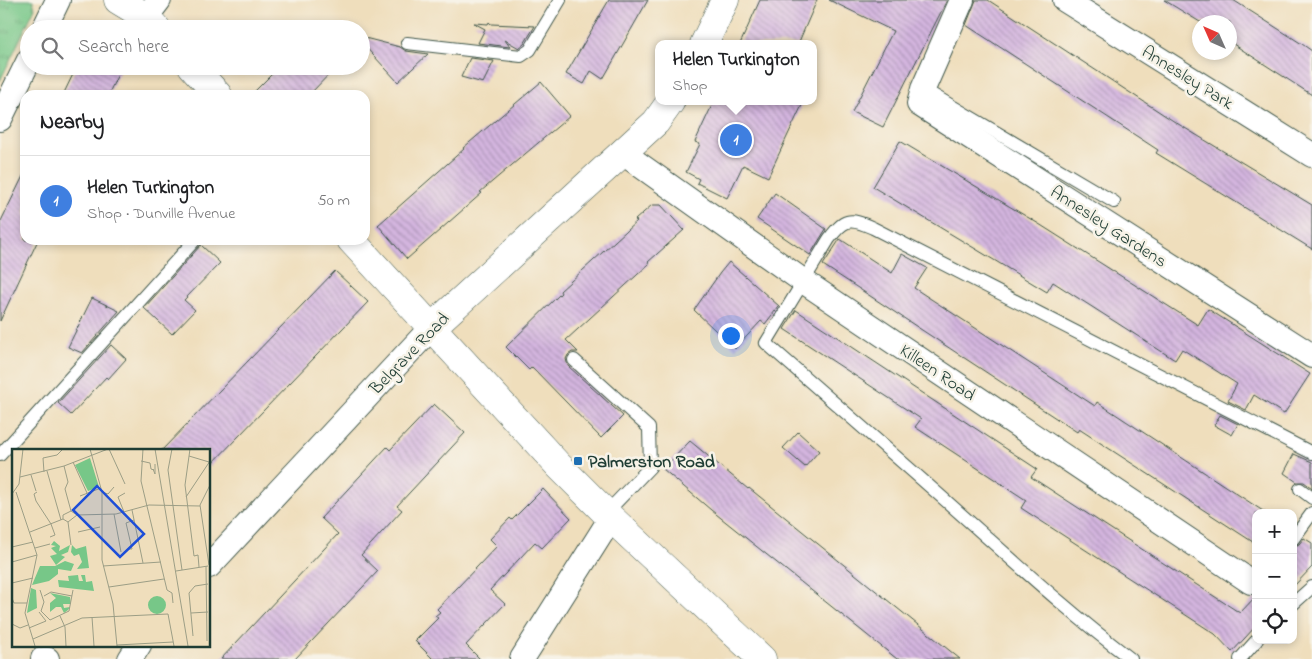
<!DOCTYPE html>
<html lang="en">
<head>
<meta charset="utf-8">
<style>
  :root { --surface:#fff; --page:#f2f2f2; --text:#202124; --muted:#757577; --line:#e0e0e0; --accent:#1f6fb2 }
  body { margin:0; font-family:"Indie Flower",sans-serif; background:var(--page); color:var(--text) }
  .controls { position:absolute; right:15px; bottom:15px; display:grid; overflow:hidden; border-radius:10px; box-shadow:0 2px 8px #0003 }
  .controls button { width:45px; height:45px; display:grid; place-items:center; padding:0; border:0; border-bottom:1px solid var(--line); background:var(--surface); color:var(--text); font:25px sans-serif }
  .compass { position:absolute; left:1192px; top:15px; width:45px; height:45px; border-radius:50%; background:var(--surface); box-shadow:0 2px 8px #0003; rotate:315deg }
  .you { position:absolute; left:730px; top:335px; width:18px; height:18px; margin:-12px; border:4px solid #fff; border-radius:50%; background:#1a73e8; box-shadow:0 0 0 8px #1a73e833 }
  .badge { display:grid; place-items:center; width:32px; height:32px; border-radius:50%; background:var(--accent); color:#fff; font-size:16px; font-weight:700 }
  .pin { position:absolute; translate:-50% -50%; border:2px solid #fff; box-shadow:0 1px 5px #0006 }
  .popup { position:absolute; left:655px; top:40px; width:162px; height:65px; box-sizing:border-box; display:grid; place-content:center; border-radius:10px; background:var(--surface); filter:drop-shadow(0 1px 4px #0005); font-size:16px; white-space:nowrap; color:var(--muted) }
  .popup b { font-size:19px; color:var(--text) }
  .popup::after { content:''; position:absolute; left:50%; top:100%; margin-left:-10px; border:10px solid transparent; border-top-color:var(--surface) }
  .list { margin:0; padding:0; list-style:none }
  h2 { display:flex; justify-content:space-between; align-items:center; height:65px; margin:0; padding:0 20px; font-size:21px }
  h2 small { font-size:16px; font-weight:400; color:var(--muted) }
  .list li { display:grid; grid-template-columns:32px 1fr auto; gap:15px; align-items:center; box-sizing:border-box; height:90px; padding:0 20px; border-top:1px solid var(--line) }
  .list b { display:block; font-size:19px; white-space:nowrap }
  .list p { margin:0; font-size:16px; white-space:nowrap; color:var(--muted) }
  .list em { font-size:16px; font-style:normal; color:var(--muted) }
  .icon { flex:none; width:28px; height:28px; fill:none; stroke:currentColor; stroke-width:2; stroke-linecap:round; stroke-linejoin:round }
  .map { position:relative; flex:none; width:1312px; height:659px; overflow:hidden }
  .search { position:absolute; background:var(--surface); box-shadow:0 2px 8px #0003; left:20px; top:20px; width:350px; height:55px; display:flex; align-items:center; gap:12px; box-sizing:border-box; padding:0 18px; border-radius:28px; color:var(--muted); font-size:19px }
  .panel { position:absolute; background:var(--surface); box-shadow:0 2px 8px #0003; left:20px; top:90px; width:350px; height:155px; border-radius:15px }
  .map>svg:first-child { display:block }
  .grass { fill:url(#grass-tufts); stroke:#4b825e }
  .building { fill:url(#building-back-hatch) }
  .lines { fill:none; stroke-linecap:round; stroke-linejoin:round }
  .lane-casing { stroke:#3e5548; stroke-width:14 }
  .street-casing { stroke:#3e5548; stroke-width:26 }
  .secondary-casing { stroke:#3e5548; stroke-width:29 }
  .lane { stroke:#fff; stroke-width:12 }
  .street { stroke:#fff; stroke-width:24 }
  .secondary { stroke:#fff; stroke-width:28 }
  .poi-dot { fill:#1f6fb2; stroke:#f7f3e8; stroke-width:2 }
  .labels { text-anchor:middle; stroke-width:5; stroke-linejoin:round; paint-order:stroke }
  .street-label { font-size:18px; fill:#1f3d34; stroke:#f7f3e8 }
  .poi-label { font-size:18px; font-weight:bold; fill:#1f3d34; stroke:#f7f3e8; text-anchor:start }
  .inset-road { fill:none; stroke:#9c9e86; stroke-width:1 }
  .view { fill:#1d4ed8; fill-opacity:0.15; stroke:#1d4ed8; stroke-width:2.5 }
  .inset-edge { fill:none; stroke:#1f3d34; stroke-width:2.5 }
</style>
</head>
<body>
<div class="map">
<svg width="1312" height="659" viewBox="0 0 1312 659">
  <defs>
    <pattern id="grass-tufts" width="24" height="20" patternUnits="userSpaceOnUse" patternTransform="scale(1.25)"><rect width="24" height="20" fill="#77c788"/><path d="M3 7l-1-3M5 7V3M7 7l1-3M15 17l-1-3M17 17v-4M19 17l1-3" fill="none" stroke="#61a370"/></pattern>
    <pattern id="building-back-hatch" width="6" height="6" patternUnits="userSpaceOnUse" patternTransform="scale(1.25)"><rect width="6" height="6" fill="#d4b5df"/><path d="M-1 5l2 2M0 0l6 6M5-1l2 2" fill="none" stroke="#ab94b6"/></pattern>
  </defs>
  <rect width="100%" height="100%" fill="#f7f3e8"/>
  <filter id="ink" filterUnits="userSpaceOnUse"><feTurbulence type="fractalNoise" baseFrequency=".02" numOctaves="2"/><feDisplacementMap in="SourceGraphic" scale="10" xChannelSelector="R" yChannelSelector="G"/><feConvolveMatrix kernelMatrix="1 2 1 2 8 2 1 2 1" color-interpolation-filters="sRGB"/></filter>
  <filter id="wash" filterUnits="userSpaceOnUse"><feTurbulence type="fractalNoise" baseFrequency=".0096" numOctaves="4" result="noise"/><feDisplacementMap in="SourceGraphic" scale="20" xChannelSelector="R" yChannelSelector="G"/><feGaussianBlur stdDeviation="1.12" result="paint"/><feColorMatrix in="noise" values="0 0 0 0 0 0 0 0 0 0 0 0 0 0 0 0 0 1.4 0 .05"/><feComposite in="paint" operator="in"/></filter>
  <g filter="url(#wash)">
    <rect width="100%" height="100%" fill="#efdebc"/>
    <path class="grass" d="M0,0H33L35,8L0,81Z"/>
    <g id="blocks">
      <path class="building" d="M609,0H648L603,79L591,71L584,84L566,74Z
        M760,0H817L798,44H740Z
        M829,0H947L883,127L852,112L893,31Z
        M976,0H988L1175,122L1312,205V249L1156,153L1158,150L966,25Z
        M1164,0H1233L1302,44L1312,51V95L1230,42V22H1200Z
        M489,22L491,24L535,26L524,44L519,48L505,40L510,47L478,43L485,29L474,23L488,24Z
        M361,37L400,47L406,51L428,54L398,82L361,42Z
        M470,58L494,61L483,83L461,77Z
        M77,66H122L108,95H63Z
        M280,66H337L309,95H251Z
        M541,82L570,116L480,192L482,193L407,259L378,225L464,149L463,148Z
        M714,101H804L768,177L743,165L727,198L697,183L699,179L686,172L700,144L695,142Z
        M900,141L1039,224L1198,325L1208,309L1310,374L1284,414L1254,395L1246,410L1228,401L1237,384L1182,349L1175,360L1053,282L1047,292L873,187Z
        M25,172V240H38L0,321V223Z
        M775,193L826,229L810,255L757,219Z
        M652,205H661L684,230L648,262L649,264L566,340L578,352H572L568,355L566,359L568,366L623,416L601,438L532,367L529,370L506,347L561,293L560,291L637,221L635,220Z
        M840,239L892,273L902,254L927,268L914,288L1095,406L1097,402L1266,513H1256V544L1102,444L1079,429L1077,432L823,265Z
        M201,245L220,263L184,300L195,310L172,334L144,308Z
        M729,262L779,306L765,324L761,321L735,349L694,310L720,273Z
        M335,271L368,302L238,437L209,467V450H162Z
        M92,298L119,311L82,353L68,347Z
        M796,310L1037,469L1031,477L1240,613L1256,596V626L1232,652L1215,634L1021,508L1026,500L915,427L921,419L784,329Z
        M111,345L126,359L108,379L106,377L71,415L58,403Z
        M434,404L465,433L397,506L402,510L361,555L378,571L295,659H221L338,534L321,518L387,447L390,450Z
        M1220,415L1238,424L1232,435L1214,425Z
        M798,432L819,451L805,467L783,448Z
        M690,441L748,489L749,488L960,659H897L711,510L663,469Z
        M1294,454L1312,462V488L1304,482H1297L1284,473Z
        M543,489L571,518L542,548L535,542L490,590L505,604L466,645L480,659H433L415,641L438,618L435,616L440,612L437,609L497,546L490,539L510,518L512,520Z
        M1304,538L1312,543V567L1293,587V547L1299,544Z"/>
    </g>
  </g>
  <g filter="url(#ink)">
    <use href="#blocks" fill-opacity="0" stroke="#3e5548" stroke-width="1"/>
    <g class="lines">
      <g class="lane-casing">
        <path id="lane" d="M407,43L521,56L530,50L560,0
          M923,89L1114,202
          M574,360L649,428L650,467L606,513
          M0,455L195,240
          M1300,489L1312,498
          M1293,539L1312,513
          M1293,604L1312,587
          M1131,659C1072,615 1018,565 963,516C898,458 832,401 766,343L829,239C844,219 849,217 873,228L1312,453
          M1240,659L1257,640"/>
      </g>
      <g class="street-casing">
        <path id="street" d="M962,0L923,89L919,104L1312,356
          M1065,0L1312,155
          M146,17L159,0
          M44,29L58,0
          M0,119L29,60
          M623,153L803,281L1251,582
          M209,566L431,328
          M43,659H47
          M130,659L139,645
          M522,659L611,518"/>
      </g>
      <g class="secondary-casing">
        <path id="secondary" d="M118,0L146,17L157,29
          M704,44L725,0
          M192,66L218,95
          M351,240L559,466L611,518L762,659
          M431,328L656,122L671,101"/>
      </g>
      <use href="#lane" class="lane"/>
      <use href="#street" class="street"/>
      <use href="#secondary" class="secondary"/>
    </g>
  </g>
  <rect class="poi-dot" x="573" y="456" width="10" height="10" rx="2.5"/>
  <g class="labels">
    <g class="street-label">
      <text transform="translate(1188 77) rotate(32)" y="6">Annesley Park</text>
      <text transform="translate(1109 226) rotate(33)" y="6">Annesley Gardens</text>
      <text transform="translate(409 353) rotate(-46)" y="6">Belgrave Road</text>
      <text transform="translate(938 372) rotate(34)" y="6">Killeen Road</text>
    </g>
    <g class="poi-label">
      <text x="588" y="467">Palmerston Road</text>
    </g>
  </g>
  <g transform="translate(12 449)">
    <rect width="198" height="198" fill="#efdebc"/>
    <path d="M78,9L87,38L76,42L63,16ZM42,92L48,97L47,102L58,96L56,103L49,106L53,108L44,116L38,107L45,105L39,99L44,97L39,96ZM60,96L64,100L74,97L77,119L65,120L70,113L67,105L62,107L59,103ZM53,112L62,115L59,122L46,120V125L37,132L20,136L28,117H43ZM66,126L67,132H71L69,126H73L74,133L80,132L82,142L47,138L46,131L57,132L56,127ZM19,139L24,141L25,159L15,164ZM38,144L58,148L59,155H51L52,159L58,158L56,161L52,164L49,158H44L38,163V154L44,149ZM136 156a9 9 0 1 1 18 0a9 9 0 1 1-18 0Z" fill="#77c788"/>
    <path class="inset-road" d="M78,0L90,43V111L101,155L105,197M97,0L113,35M131,0L129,32L155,141L160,144L161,154M143,0L176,197M160,0L156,21L170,121M178,0L173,36L182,107L186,106L187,118M177,7L197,13M129,12L138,14L139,20L142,21M61,13L75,44M52,17L56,33L53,40L59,62M141,20L143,25V15M35,22L49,71M32,23L31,9L45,6L51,0M19,26L24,42M8,28L52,17L96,0M4,43L25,106L13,164L23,197M25,43L22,45L24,52L39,75M90,43L96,45L102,38M0,45L7,35L11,0M68,47L89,39M174,48L198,12M120,61L131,114M112,63L106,48L113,44M102,65L109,103M65,66L104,65L137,56L188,57M51,70V66L59,62L65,66M51,70L56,73L65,66M56,73L59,96M18,83L51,70M66,83L88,78M38,88L43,86L39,75M0,98L21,93M23,99L38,95M117,100H120L114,74L122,71M0,113L25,106M197,116L188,56L198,36M91,117L149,113M194,117L195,192M164,122L196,117M0,134L21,129M97,138L152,130M28,141L32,153L29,162L38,171L57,162L61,141M32,147L39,143L60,147M0,149L2,154H15M179,164L196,163M48,167L53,178L54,197M80,168L82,197M0,175L8,179L16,176M17,179L34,172L27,163M181,187L177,144L183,137L196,135M21,190L70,169L156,165L162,197M105,196L161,193"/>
    <path class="view" d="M85,37L132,85L108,108L61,61Z"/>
    <rect width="198" height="198" class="inset-edge"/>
  </g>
</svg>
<div class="controls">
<button>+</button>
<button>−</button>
<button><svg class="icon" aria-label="locate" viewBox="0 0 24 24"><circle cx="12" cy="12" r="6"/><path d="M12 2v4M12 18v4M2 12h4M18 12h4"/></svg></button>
</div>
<svg class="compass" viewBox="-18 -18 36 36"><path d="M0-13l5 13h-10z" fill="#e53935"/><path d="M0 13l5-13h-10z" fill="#757577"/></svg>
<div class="you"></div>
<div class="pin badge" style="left:736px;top:140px;background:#3f7fe0">1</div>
<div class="popup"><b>Helen Turkington</b>Shop</div>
<div class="search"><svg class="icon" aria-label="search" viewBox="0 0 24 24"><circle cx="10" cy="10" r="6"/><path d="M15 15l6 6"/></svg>Search here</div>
<section class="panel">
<h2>Nearby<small></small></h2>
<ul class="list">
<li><span class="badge" style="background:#3f7fe0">1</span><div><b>Helen Turkington</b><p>Shop · Dunville Avenue</p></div><em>50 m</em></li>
</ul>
</section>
</div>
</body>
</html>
